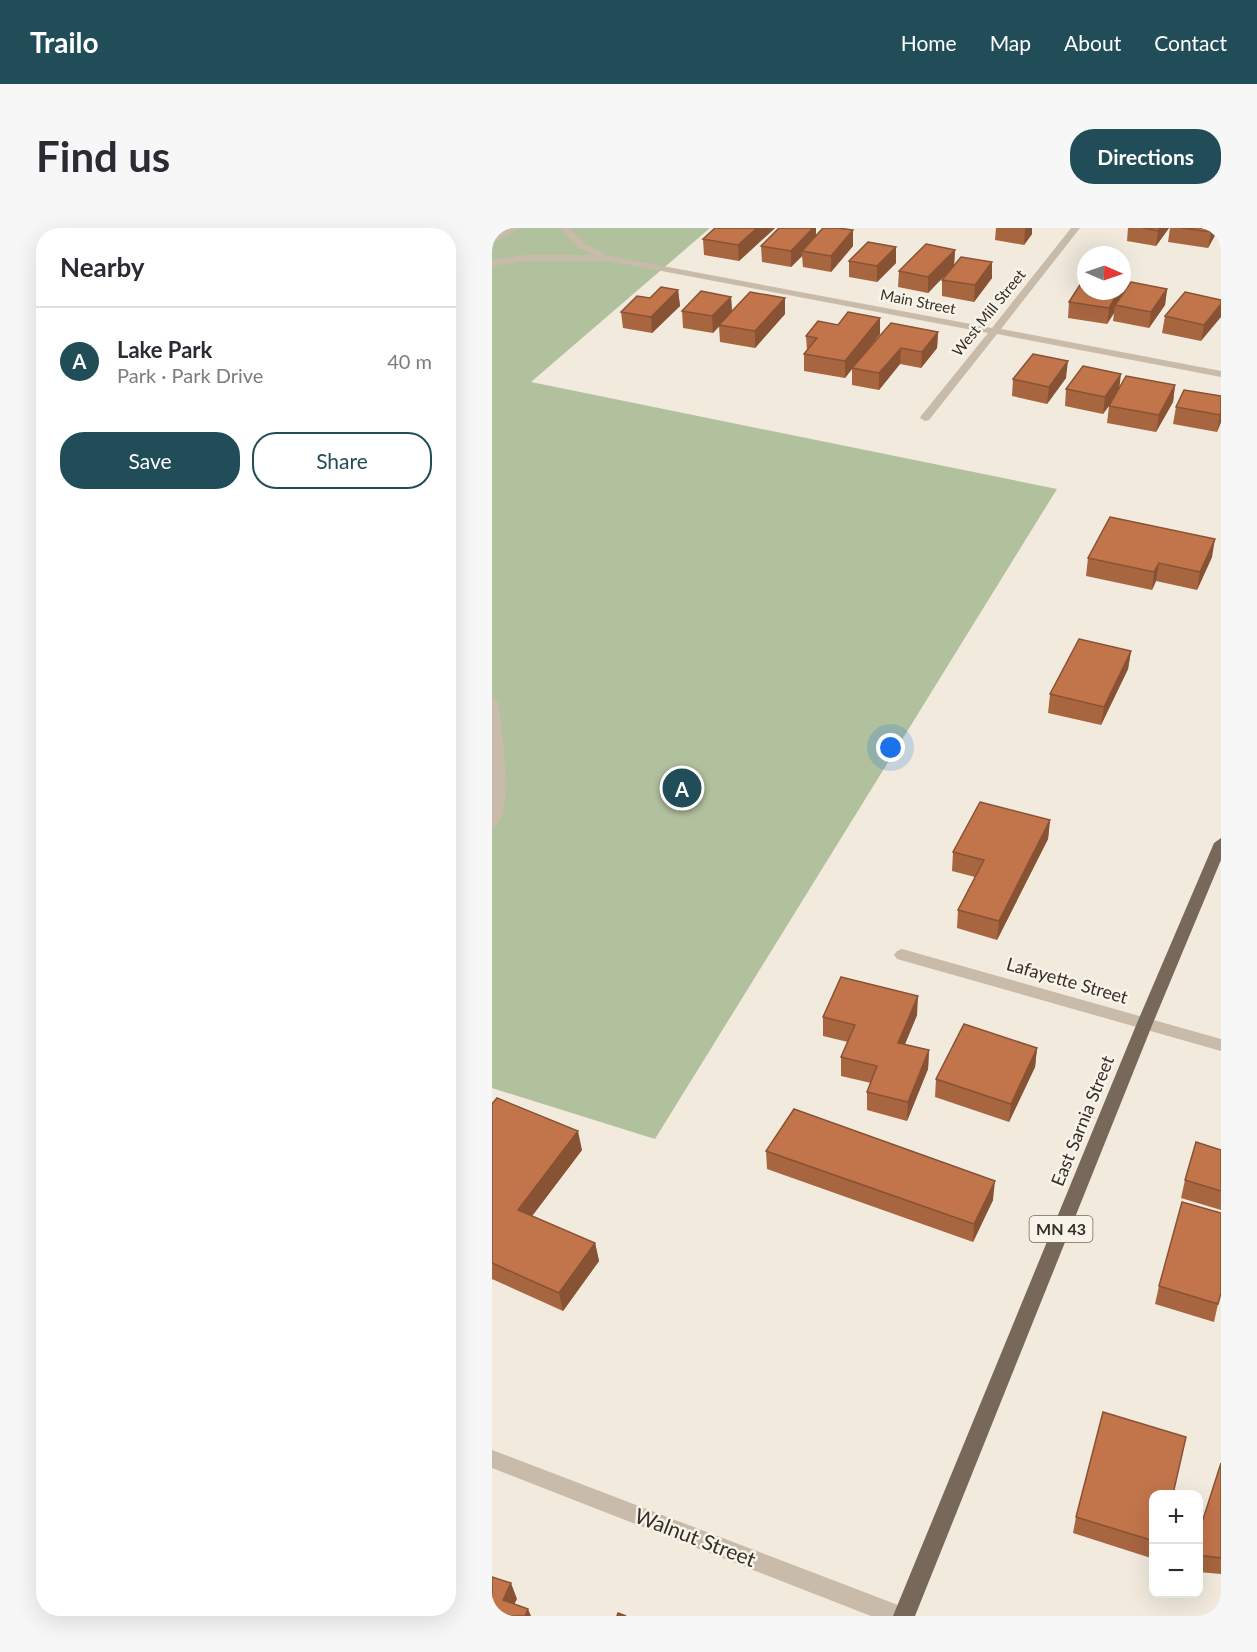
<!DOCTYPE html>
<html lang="en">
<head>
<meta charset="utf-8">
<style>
  :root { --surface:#fff; --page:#f7f7f7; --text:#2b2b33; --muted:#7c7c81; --line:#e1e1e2; --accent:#204d57 }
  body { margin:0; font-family:Lato,sans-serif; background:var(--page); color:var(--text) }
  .controls { position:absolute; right:18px; bottom:18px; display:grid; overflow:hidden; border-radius:12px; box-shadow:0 6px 24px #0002 }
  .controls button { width:54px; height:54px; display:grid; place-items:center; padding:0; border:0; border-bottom:2px solid var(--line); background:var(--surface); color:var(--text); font:30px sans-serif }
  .compass { position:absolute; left:585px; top:18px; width:54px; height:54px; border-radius:50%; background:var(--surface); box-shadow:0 6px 24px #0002; rotate:92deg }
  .you { position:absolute; left:399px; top:520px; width:21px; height:21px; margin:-15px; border:4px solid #fff; border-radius:50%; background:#1a73e8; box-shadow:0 0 0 9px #1a73e833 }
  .badge { display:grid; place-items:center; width:39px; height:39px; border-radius:50%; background:var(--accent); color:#fff; font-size:20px; font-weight:700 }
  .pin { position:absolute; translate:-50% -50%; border:3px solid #fff; box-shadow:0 2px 6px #0006 }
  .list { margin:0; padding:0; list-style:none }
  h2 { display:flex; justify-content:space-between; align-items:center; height:78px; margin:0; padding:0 24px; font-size:26px }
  h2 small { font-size:20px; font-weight:400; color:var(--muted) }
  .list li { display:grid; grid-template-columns:39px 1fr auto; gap:18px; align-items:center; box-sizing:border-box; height:108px; padding:0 24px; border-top:2px solid var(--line) }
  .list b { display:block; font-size:22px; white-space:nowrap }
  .list p { margin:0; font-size:20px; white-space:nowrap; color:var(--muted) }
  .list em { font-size:20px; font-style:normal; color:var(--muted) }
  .actions { display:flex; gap:12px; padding:18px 24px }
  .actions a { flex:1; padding:14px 0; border:2px solid var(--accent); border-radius:24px; text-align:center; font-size:21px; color:var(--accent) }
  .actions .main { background:var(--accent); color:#fff }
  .map { position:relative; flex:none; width:729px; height:1388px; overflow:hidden; border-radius:24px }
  header { display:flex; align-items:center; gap:36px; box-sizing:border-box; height:84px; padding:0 30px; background:var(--accent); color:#fff }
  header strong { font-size:28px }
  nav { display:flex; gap:33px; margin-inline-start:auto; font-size:21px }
  .intro { display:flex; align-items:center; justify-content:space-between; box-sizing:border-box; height:144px; padding:0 36px }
  h1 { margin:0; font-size:42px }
  .button { padding:15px 27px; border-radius:24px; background:var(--accent); color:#fff; font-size:21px; font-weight:700 }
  main { display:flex; gap:36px; padding:0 36px }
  aside { flex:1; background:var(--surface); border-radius:24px; box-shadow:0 6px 24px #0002 }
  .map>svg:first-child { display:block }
  .green { fill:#b1c09d }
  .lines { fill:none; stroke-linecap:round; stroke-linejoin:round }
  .minor { fill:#c9bba9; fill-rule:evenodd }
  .primary { fill:#78685a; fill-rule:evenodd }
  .wall { fill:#a76540 }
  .shaded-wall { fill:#885234 }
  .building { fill:#c2754b; stroke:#885234; stroke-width:1.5 }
  .labels { text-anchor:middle; stroke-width:5; stroke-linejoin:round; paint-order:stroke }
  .far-street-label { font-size:15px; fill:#372f29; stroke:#f9f4e9 }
  .shield { fill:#f9f4e9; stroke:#716a63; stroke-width:1.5 }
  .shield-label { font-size:16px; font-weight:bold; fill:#372f29 }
  .street-label { font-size:18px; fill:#372f29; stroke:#f9f4e9 }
  .near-street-label { font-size:21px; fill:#372f29; stroke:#f9f4e9 }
</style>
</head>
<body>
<header>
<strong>Trailo</strong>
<nav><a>Home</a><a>Map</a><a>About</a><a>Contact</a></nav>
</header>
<div class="intro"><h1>Find us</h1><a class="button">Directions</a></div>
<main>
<aside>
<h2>Nearby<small></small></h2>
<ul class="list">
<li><span class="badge">A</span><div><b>Lake Park</b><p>Park · Park Drive</p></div><em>40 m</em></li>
</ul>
<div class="actions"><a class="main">Save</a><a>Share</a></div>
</aside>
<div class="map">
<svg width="729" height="1388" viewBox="0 0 729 1388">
  <rect width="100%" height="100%" fill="#f1eadd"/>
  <path class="green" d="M0,0H218L39,154L565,261L163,911L0,860Z"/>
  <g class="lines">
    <path class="minor" d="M17,0H28L0,16V9Z
      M68,0H77L93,16L111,24L112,27L500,100L579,0H588L509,101L729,143V149L505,106L437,192L433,193L428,190L429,188L496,105L117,33H34L0,38V32L34,27H103L87,20Z
      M0,470L7,474C8,496 25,592 0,599Z
      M410,721L729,811V823L405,731L402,727L405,723Z
      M0,1222L406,1377L413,1381L417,1388H379L0,1240Z"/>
    <path class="primary" d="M729,610V632L661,795L423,1388H401L645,795L722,615Z"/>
  </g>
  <path class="wall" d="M283,0L247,33L212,27L211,11Z
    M287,0H324V8L361,18L339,44L311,39L310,28L299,39L270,34L269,18Z
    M504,0H540V6L532,17L503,12Z
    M636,0H677L664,18L635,13Z
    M678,0H727L716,20L676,14Z
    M404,19V35L385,54L357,49V33Z
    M463,22L462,37L500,50L482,74L450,68V52L456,44L436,65L406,59L407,43Z
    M675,61L673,77L657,100L621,93L622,85L615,96L576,90L577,74Z
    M186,62L188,78L160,105L131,100L129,84L158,70Z
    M239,69L240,84L293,86L263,120L228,114L227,98L221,105L191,100L190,83Z
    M729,72L709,113L670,105L673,88Z
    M388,90V106L373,125L446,104L445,120L429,140L408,136L387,162L360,157V141L353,150L312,143V126L315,123L314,108L346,97Z
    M574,150L555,176L520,168L521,151Z
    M683,157L681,174L664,204L615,195L617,178L611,186L573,178L574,161L627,160Z
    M729,168V194L725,204L681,196L684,179Z
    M720,329L705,362L664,353L660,362L594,348L596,330Z
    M639,423L636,441L609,497L556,485L558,466Z
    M558,592L556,611L505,712L465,700L466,682L483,649L460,643L461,624Z
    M425,787L413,816L437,822L436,841L415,893L375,882V864L379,855L349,848V829L356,814L331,808V789Z
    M545,820L543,839L517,894L443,869L444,851Z
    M0,876L90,922L40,988L103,1015L107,1033L71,1083L0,1051Z
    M729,922V982L689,970L693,952Z
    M274,923L501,972L481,1014L275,941Z
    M667,1058L726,1076L722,1094L663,1076Z
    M729,1235V1346L706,1344V1307Z
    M662,1266V1331L581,1305L584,1289Z"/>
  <path class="shaded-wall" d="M265,0H283L247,33L246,17Z
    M321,0H324V13L310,23V28L299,39V23Z
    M534,0H540V6L532,17L533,1Z
    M668,0H677L664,18L666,3Z
    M721,0H727L716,20L719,4Z
    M361,2V18L339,44V28Z
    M404,19V35L385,54V38Z
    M463,22L462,38L436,65V49Z
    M500,34V50L482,74L483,57Z
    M632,55L630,71L623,77L622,85L615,96L617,80L627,63H630V58Z
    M675,61L673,77L657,100L659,84Z
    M186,62L188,78L160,105L159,89Z
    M239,69L240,85L221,105L220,88Z
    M293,70V86L263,120V103Z
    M729,76V89L709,113L712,97Z
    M388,90V106L361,140H360V141L353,150V133Z
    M446,104L445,120L429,140L430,124Z
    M409,120L408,136L387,162V145Z
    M576,133L574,150L555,176L557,159Z
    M629,146L627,163L611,186L613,169Z
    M683,157L681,174L664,204L667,187Z
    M729,183V194L725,204L728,187Z
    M723,311L720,329L705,362L708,344Z
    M667,335L664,353L660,362L662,344Z
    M639,423L636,441L609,497L612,479Z
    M558,592L556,611L505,712L507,693Z
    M426,768L425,787L406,833V815Z
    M545,820L543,839L517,894L519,876Z
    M437,822L436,841L415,893L416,874Z
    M86,903L90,922L31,1000L26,982Z
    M503,953L501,972L481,1014L482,996Z
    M103,1015L107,1033L71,1083L67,1065Z
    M19,1355L25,1371L16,1388L11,1372Z
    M36,1381L39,1388H33Z"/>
  <path class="building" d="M223,0H265L246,17L211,11Z
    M287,0H321L299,23L269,18Z
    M331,0H346L361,2L339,28L310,23Z
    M651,0H668L666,3Z
    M689,0H721L719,4Z
    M376,14L404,19L385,38L357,33Z
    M434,16L463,22L436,49L407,43Z
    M469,29L500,34L483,57L450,52Z
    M593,49H594V63H627L617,80L577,74Z
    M639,54L675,61L659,84L623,77Z
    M169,59L186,62L159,89L129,84L145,68L158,70Z
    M209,63L239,69L220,88L190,83Z
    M258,64L293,70L263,103L227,97Z
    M693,64L729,72V76L712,97L673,88Z
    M356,84L388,90L353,133L312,126L325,110L314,108L326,93L346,97Z
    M399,95L446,104L430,124L409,120L387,145L360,140Z
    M541,126L576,133L557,159L521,151Z
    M591,138L629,146L613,169L574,161Z
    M634,148L683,157L667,187L617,178Z
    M692,162L729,168V183L728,187L684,179Z
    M618,289L723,311L708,344L667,335L662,344L596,330Z
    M587,411L639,423L612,479L558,466Z
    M488,574L558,592L507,693L466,682L492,632L461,624Z
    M349,749L426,768L406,815L437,822L416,874L375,864L385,838L349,829L363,797L331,789Z
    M472,796L545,820L519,876L444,851Z
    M5,870L86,903L26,982L103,1015L67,1065L0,1035V876Z
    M302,881L503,953L482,996L274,923Z
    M704,914L729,922V963L693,952Z
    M690,974L729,985V1065L726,1076L667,1058Z
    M611,1184L694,1209L681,1266H662V1313L584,1289Z
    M729,1235V1330L706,1327V1307Z
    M0,1349L19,1355L11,1372L36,1381L33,1388H0Z
    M126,1385L134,1388H125Z"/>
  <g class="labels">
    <g class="far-street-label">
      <text transform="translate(426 74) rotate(11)" y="5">Main Street</text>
      <text transform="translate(497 85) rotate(-51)" y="5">West Mill Street</text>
    </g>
    <rect class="shield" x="537.5" y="988" width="63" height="26" rx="4.5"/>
    <g class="shield-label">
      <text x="569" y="1007">MN 43</text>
    </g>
    <g class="street-label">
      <text transform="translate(575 753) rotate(16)" y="6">Lafayette Street</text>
      <text transform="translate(591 893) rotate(-68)" y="6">East Sarnia Street</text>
    </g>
    <g class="near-street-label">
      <text transform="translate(203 1310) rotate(21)" y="7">Walnut Street</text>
    </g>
  </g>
</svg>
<div class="controls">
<button>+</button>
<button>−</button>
</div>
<svg class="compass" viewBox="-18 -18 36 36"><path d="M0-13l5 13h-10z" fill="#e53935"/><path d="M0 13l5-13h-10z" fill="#7c7c81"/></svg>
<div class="you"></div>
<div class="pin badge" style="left:190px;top:560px">A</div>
</div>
</main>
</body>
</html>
